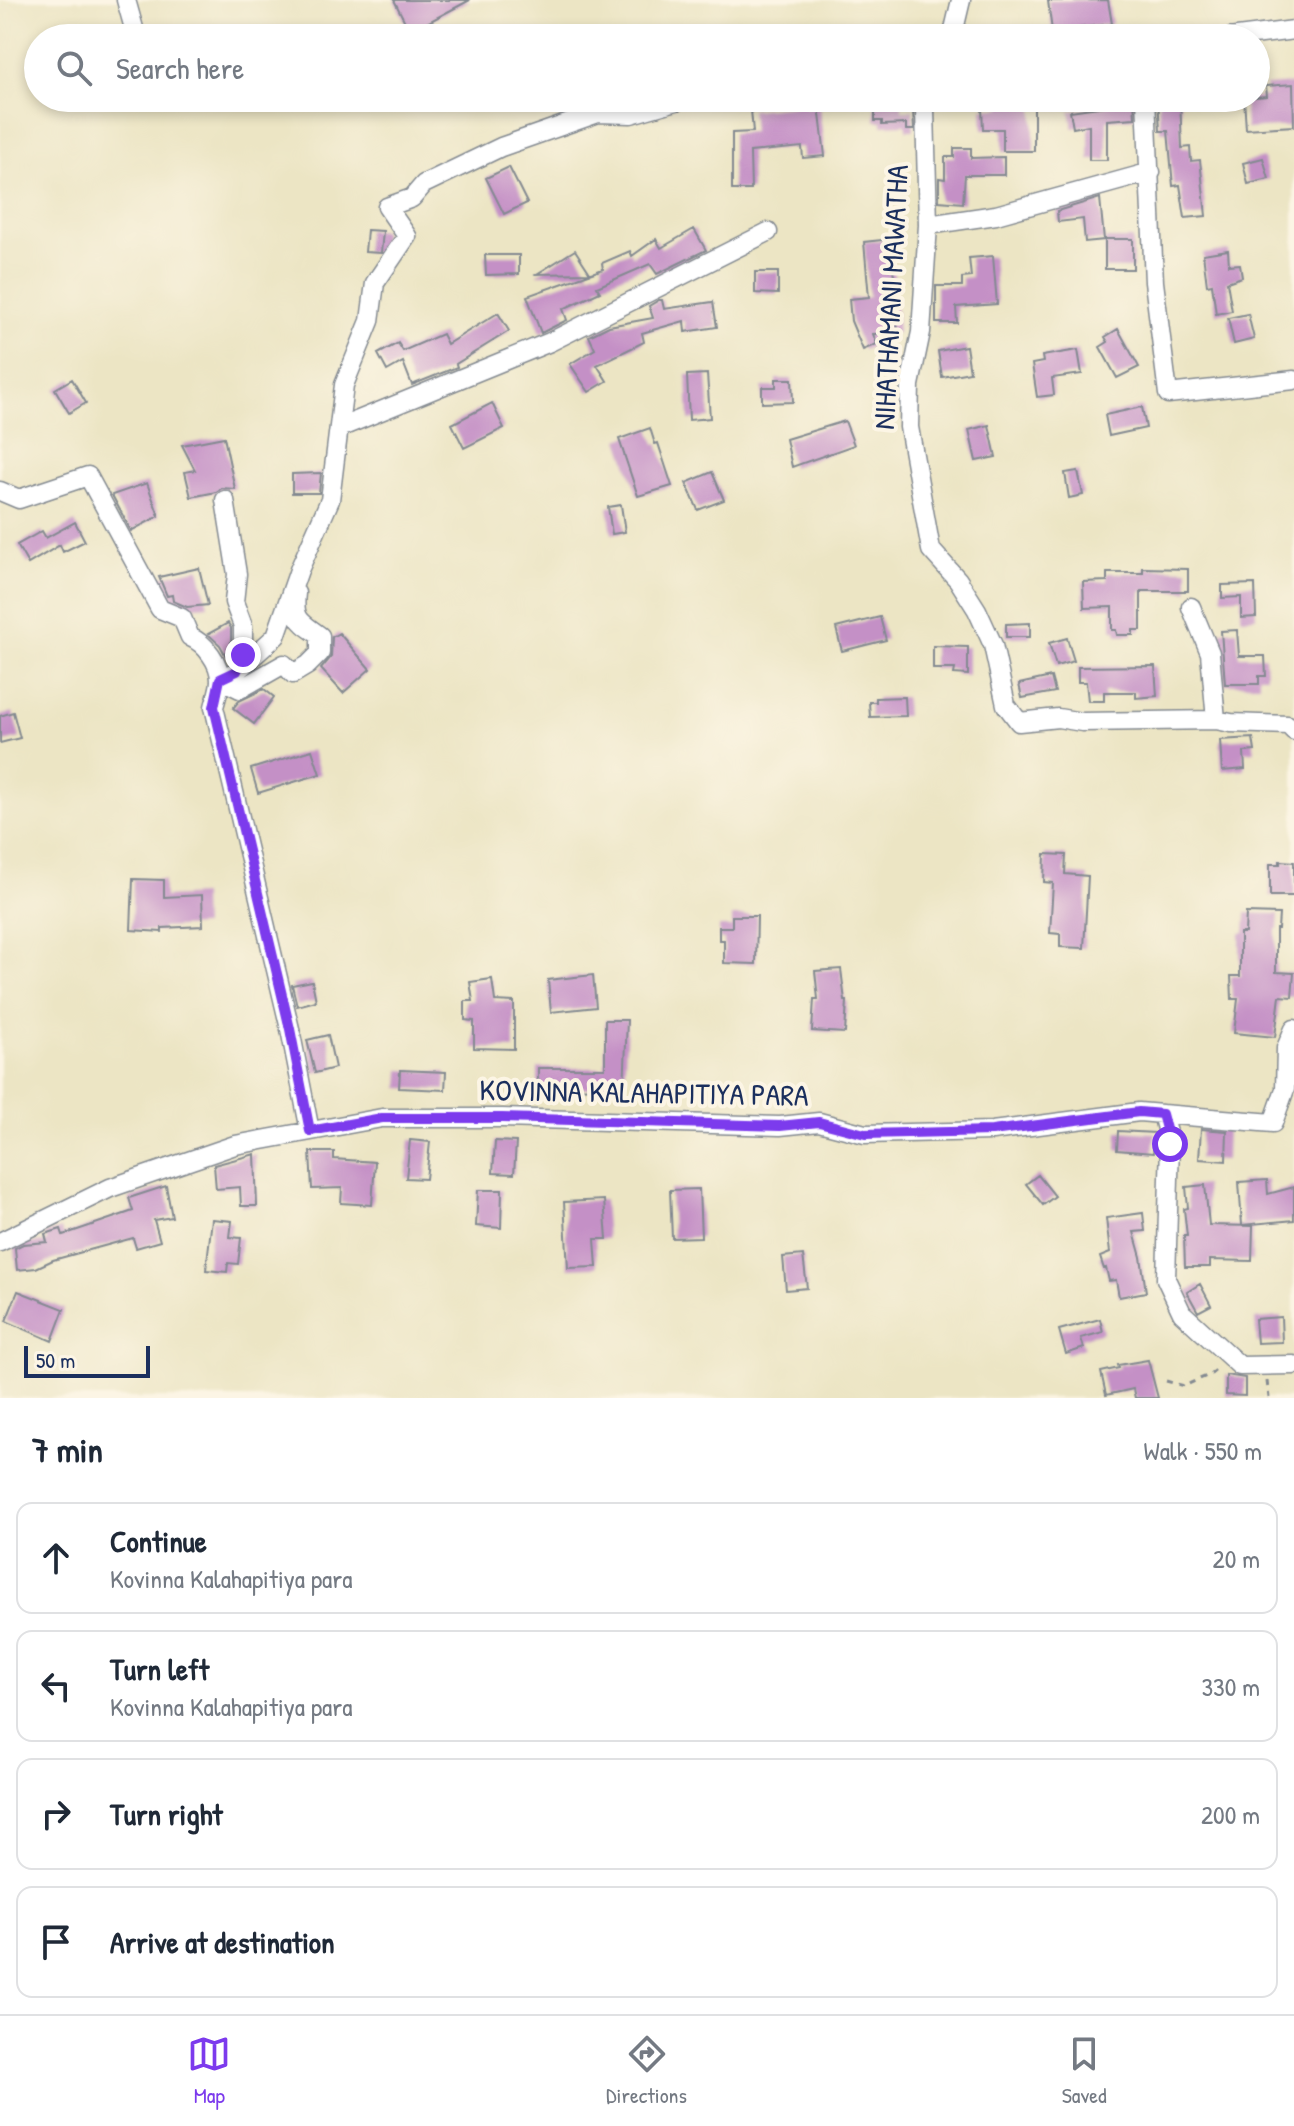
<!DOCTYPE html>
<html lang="en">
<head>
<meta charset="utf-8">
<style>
  :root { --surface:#fff; --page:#f6f6f7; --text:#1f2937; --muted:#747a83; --line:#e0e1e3; --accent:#7c3aed }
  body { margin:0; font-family:"Patrick Hand",sans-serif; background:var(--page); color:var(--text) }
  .scale { position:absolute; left:24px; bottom:20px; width:126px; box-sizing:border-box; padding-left:8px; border:4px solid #1b2f5e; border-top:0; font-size:22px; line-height:28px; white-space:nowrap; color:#1b2f5e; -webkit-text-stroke:6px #fcf5e5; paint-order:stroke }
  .stop { position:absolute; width:24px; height:24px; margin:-18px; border:6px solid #7c3aed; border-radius:50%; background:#fff }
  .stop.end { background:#7c3aed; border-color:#fff; box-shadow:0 2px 8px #0008 }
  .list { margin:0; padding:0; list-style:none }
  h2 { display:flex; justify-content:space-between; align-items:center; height:104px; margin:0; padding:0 32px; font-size:34px }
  h2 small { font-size:26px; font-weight:400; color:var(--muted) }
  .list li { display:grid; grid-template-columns:52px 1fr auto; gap:24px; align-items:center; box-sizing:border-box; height:112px; margin:0 16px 16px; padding:0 16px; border:2px solid var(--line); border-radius:16px }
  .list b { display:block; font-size:30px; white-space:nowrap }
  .list p { margin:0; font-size:26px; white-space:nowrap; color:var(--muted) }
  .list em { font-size:26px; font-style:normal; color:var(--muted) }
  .icon { flex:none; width:44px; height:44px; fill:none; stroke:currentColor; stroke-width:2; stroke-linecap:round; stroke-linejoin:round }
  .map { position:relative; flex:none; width:1294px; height:1398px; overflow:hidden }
  .search { position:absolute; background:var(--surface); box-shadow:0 4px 12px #0003; left:24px; right:24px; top:24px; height:88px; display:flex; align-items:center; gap:20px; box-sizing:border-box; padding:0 28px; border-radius:44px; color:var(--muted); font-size:30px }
  .sheet { height:616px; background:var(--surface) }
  nav { display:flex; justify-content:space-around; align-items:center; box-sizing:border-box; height:112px; border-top:2px solid var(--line); background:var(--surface); font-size:22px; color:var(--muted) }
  nav a { display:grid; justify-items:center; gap:4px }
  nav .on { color:var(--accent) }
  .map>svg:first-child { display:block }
  .building { fill:#c490c6 }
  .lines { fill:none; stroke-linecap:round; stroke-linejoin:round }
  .street-casing { stroke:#848a91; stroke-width:21 }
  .path { stroke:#848a91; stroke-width:3; stroke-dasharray:6 6; stroke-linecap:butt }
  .street { stroke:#fff; stroke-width:18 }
  .route { stroke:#7c3aed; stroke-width:10 }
  .labels { text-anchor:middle; stroke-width:8; stroke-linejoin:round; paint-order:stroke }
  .street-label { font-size:30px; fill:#1b2f5e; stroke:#fcf5e5 }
</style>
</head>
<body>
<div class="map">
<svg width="1294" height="1398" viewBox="0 0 1294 1398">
  <rect width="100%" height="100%" fill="#fcf5e5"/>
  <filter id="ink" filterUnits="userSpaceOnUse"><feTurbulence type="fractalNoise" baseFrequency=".0125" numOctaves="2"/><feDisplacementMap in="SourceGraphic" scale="16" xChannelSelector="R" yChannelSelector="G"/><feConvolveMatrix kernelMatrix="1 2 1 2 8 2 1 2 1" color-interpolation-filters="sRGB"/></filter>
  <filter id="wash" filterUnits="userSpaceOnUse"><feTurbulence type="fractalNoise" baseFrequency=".006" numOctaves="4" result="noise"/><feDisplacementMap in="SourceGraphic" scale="32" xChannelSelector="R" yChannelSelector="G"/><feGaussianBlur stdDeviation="1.8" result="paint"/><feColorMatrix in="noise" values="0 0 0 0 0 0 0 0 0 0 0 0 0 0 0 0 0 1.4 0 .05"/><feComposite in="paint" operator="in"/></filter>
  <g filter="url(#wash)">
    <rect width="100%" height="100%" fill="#ece5c4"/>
    <g id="blocks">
      <path class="building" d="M394,0H470L410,32Z
        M1108,0L1112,24L1052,31L1048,1Z
        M1293,84L1294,126L1246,129L1244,98L1267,96L1266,86Z
        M1034,98V151H1003V129H983L982,108H1001V99Z
        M1115,98H1134L1135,118L1107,120V160H1089V125L1073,128L1070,111L1106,106V100Z
        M1158,98H1180L1182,148L1190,147L1191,161L1200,160L1206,216L1185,218L1180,185L1173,186L1168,131H1160Z
        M882,101H902V110H913L914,130H906V124L882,125V121H875V104H882Z
        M804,105L805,108L819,106L825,156L803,158L802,147L750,152L751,190H732V133L753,132L751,110Z
        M954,148H971V158L1004,157V175H965L963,203L939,201V178L945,179V157H954Z
        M1263,158L1269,179L1248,184L1243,163Z
        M509,167L527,203L504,214L486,178Z
        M1100,198L1104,240L1085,242L1083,219L1058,222L1057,211Z
        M694,229L706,250L657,274L650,264L597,287L600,292L563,309L567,320L541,333L527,296L603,269L602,263L630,251L632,256L656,239L661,248Z
        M367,230L383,231L381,253L365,252Z
        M891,239L898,333L873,334L877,344L863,350L851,321L849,299L869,297L864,242Z
        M1105,239H1133V269H1105Z
        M575,250L590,273L537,274Z
        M1228,250L1229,265L1240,264L1242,277L1227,282L1232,311L1216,314L1212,284L1207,285L1203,254Z
        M485,255H519V274L486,275Z
        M993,256L997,304L956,307L957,323H936V286H962V278L971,277L969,258Z
        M755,272H778V294L755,293Z
        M659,300H662L664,309L713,302L717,327L685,332L684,321L642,333L644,342L597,365L607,381L589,392L570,364L595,349L589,336L609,326L653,318L649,306Z
        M498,313L509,331L456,364L457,367L412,385L403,362L387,371L378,354L398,343L403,351L442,334L447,344Z
        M1248,314L1254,339L1234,344L1228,318Z
        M1118,329L1139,367L1117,378L1100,347L1108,342L1105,337Z
        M966,346L970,372L942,377L938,351Z
        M1078,350L1082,374L1052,378L1054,395L1037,397L1032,364L1043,362L1042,356Z
        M707,374L710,418L689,420L687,375Z
        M72,379L86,403L69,413L55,389Z
        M776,379H792L793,402L762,403V387H776Z
        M492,403L504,428L464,448L452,424Z
        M1142,407L1146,428L1109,436L1105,415Z
        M845,421L854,445L792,467L786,439Z
        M989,425L996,457L976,461L969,430Z
        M650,428L655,444L658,443L672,486L638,496L619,439Z
        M224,437L235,489L222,488L216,492L191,497L185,472L195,470L182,445Z
        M1078,471L1083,495L1069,498L1065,473Z
        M712,472L724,500L698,510L686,483Z
        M321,473L319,493H292V474Z
        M147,483L159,516L131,531L112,495Z
        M621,505L625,532L612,534L608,507Z
        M75,522L85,541L63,552L60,545L28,564L17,545L42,531L46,538Z
        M199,568L208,605L187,607L173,601L172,595L167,596L159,577Z
        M1143,568L1188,569V591H1141V630H1133V635H1117L1116,630H1112V607L1084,608L1083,582L1107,581V573H1143Z
        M1255,584L1256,617L1241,618V597L1222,598V585Z
        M880,617L886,640L842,651L836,628Z
        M228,623L231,628V653L226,656L220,645L208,634Z
        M1030,623V637H1006V624Z
        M1237,630L1239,656H1265L1266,676H1259V684H1225L1221,631Z
        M339,633L370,669L343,693L321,669L331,657L332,637Z
        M1067,638L1074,661L1056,666L1049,643Z
        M933,646L968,647V675L954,674L955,669H933Z
        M1155,666L1157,696L1136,698V692H1104V701H1088L1086,682H1078V667Z
        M1051,677L1055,692L1022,698L1019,684Z
        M264,689L274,697L254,724L233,708L239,701Z
        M905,697L906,716L870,717L869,702H876V698Z
        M13,712L20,738L0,743V716Z
        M1253,738L1255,751L1244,752L1245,769L1222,771L1220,740Z
        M312,750L320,774L258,793L251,769Z
        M1045,854L1066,855L1065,874L1088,876L1084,948L1060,947V934L1050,933L1053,883L1044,882Z
        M1280,861L1294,862V896H1270V864H1280Z
        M133,879L164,880V897L202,895L203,926L162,928V932L131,930Z
        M1246,913L1279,914L1278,929H1276V972L1294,973L1292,997L1280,996L1275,1037L1234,1033L1238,999H1232L1231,976H1240V933H1245Z
        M732,916H757L756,964L724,963V940H719V927H732Z
        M841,969L845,1001H847L845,1033L812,1031L814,999H818L815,971Z
        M593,975L596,1007L551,1012L548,980Z
        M492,979L495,1001L514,1002V1049L474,1048V1021L465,1020V1001H473L470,982Z
        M312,981L316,1001L297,1006L292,985Z
        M605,1020H627L624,1089L538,1088V1068H605Z
        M328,1035L335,1068L315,1073L307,1040Z
        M400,1070L446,1072L445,1090L399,1088Z
        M1201,1129L1227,1131L1226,1161L1199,1159Z
        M1118,1131L1155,1133L1153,1153L1117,1150Z
        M410,1140L430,1142L426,1179L406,1178Z
        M495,1141L516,1142L514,1174L493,1173Z
        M310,1152H334V1159L375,1162L372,1205L341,1203L342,1188L312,1189Z
        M255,1154L257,1206H241L240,1187L216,1189L214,1165Z
        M1038,1175L1055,1196L1043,1205L1026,1184Z
        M1267,1180L1268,1194L1294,1187V1220L1242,1225L1239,1182Z
        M1205,1185L1209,1225L1253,1226L1252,1261L1210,1260V1267H1185L1184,1236H1187L1184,1209L1188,1208L1186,1187Z
        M166,1186L172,1217L154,1220L160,1241L136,1248L133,1238L53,1260L36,1268L17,1270L15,1248L23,1244L47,1242L45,1234L61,1229L63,1235L133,1211L129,1198Z
        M699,1189L701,1237L672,1238L670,1190Z
        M478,1190H502L501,1228L476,1226Z
        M604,1200L607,1239H595L597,1267L568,1268L564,1202Z
        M1143,1213L1145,1231L1134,1232L1141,1257L1146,1292L1119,1297L1116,1280L1109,1281L1106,1268L1104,1269L1100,1257L1110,1253L1106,1218Z
        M212,1219L232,1221L230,1237L241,1238L238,1264L228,1263L227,1272L206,1270Z
        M803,1255L807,1288L786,1290L783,1257Z
        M1200,1284L1211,1305L1198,1312L1187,1292Z
        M18,1291L64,1309L52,1341L6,1321Z
        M1281,1317L1282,1342L1257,1343L1255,1319Z
        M1100,1319L1103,1332L1081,1338L1084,1348L1066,1354L1059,1330Z
        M1148,1360L1158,1398H1135L1133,1389L1106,1395L1101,1372L1119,1368L1118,1365Z
        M1226,1375L1245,1378V1396L1226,1395Z"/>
    </g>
  </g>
  <g filter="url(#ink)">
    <use href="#blocks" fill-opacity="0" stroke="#848a91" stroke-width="2"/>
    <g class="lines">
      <g class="street-casing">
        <path id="street" d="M126,0L135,32
          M952,38L961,0
          M1229,38L1294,30
          M929,98L925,109L928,225L921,332L910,385L909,427L931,550L958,580L977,610L993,645L1006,705L1019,722L1058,718L1082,722L1216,720L1231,723L1288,725L1294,731
          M1146,98L1154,282L1168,394L1294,380
          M928,225L996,215L1151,172
          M339,428L550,342L768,232
          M0,491L19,499L88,476L160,609L182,618L190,637C205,643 220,663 220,680C220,688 216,699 214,707L290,1029L310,1131
          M225,500L237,574L234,602L243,626V655L237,671L220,679L240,689L284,664L293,674L308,665L320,653V636C300,621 293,620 296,593
          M1191,607L1210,653L1216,720
          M237,671L276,636L299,570L330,500L344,385L370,321L375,283L407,236L387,207L412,198L424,184L501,147L598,113L631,114L687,98
          M1162,1114L1273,1123L1285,1089L1286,1048L1294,1029
          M0,1242L110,1188L235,1145L382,1118H502L780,1126L819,1122L865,1134L992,1131L1139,1112L1162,1114L1170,1144L1166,1279L1182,1313L1240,1366L1294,1365"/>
      </g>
      <path class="path" d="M1166,1381L1184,1386L1211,1374L1217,1369
        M1267,1381L1269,1398"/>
      <use href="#street" class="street"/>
    </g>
  </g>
  <g class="lines" filter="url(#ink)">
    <path class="route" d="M243,655L237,671L220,679L214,707L290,1029L310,1131L382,1118H502L780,1126L819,1122L865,1134L992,1131L1139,1112L1162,1114L1170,1144"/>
  </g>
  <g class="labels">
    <g class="street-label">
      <text transform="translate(891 297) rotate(-87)" y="10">NIHATHAMANI MAWATHA</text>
      <text transform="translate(644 1093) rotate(1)" y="10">KOVINNA KALAHAPITIYA PARA</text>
    </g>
  </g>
</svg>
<div class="scale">50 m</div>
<div class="stop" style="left:1170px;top:1144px"></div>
<div class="stop end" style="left:243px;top:655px"></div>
<div class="search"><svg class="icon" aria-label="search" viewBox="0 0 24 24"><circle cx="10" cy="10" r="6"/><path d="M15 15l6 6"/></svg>Search here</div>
</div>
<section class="sheet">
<h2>7 min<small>Walk · 550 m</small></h2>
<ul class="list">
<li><svg class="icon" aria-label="ahead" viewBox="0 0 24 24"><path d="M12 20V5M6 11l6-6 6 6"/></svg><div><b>Continue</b><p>Kovinna Kalahapitiya para</p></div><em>20 m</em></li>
<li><svg class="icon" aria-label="left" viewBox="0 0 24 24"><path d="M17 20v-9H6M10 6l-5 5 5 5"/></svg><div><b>Turn left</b><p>Kovinna Kalahapitiya para</p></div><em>330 m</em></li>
<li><svg class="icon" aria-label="right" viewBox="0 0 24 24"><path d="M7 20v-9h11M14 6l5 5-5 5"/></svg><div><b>Turn right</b></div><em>200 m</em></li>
<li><svg class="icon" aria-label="arrive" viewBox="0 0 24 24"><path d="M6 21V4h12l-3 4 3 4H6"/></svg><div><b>Arrive at destination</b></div></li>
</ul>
</section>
<nav>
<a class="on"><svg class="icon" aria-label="map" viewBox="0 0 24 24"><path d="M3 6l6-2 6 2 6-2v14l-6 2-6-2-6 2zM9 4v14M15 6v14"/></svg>Map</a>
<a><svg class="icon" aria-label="directions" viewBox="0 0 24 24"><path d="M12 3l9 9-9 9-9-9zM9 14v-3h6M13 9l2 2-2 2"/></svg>Directions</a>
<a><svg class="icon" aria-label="saved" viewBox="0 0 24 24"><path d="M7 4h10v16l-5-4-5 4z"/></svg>Saved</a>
</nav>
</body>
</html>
